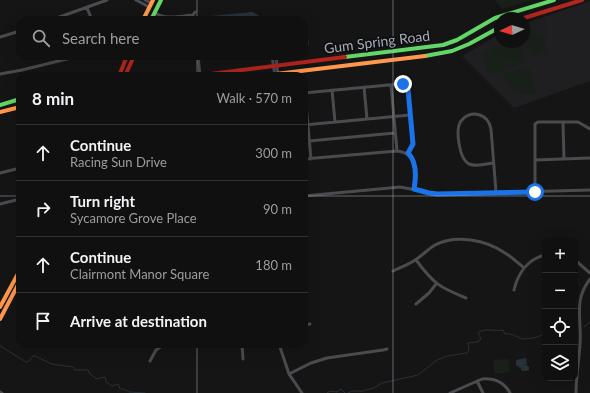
<!DOCTYPE html>
<html lang="en">
<head>
<meta charset="utf-8">
<style>
  :root { --surface:#101010; --page:#191919; --text:#f1f3f6; --muted:#9c9d9f; --line:#303030 }
  body { margin:0; font-family:Lato,sans-serif; background:var(--page); color:var(--text) }
  .controls { position:absolute; right:12px; bottom:12px; display:grid; overflow:hidden; border-radius:8px; box-shadow:0 4px 16px #0002 }
  .controls button { width:36px; height:36px; display:grid; place-items:center; padding:0; border:0; border-bottom:1px solid var(--line); background:var(--surface); color:var(--text); font:20px sans-serif }
  .compass { position:absolute; left:494px; top:12px; width:36px; height:36px; border-radius:50%; background:var(--surface); box-shadow:0 4px 16px #0002; rotate:266deg }
  .stop { position:absolute; width:12px; height:12px; margin:-9px; border:3px solid #1a73e8; border-radius:50%; background:#fff }
  .stop.end { background:#1a73e8; border-color:#fff; box-shadow:0 1px 4px #0008 }
  .list { margin:0; padding:0; list-style:none }
  h2 { display:flex; justify-content:space-between; align-items:center; height:52px; margin:0; padding:0 16px; font-size:17px }
  h2 small { font-size:13px; font-weight:400; color:var(--muted) }
  .list li { display:grid; grid-template-columns:26px 1fr auto; gap:12px; align-items:center; box-sizing:border-box; height:56px; padding:0 16px; border-top:1px solid var(--line) }
  .list b { display:block; font-size:15px; white-space:nowrap }
  .list p { margin:0; font-size:13px; white-space:nowrap; color:var(--muted) }
  .list em { font-size:13px; font-style:normal; color:var(--muted) }
  .icon { flex:none; width:22px; height:22px; fill:none; stroke:currentColor; stroke-width:2; stroke-linecap:round; stroke-linejoin:round }
  .map { position:relative; flex:none; width:590px; height:393px; overflow:hidden }
  .search { position:absolute; background:var(--surface); box-shadow:0 4px 16px #0002; left:16px; top:16px; width:292px; height:44px; display:flex; align-items:center; gap:10px; box-sizing:border-box; padding:0 14px; border-radius:12px; color:var(--muted); font-size:15px }
  .panel { position:absolute; background:var(--surface); box-shadow:0 4px 16px #0002; left:16px; top:72px; width:292px; height:276px; border-radius:12px }
  .map>svg:first-child { display:block }
  .built { fill:#1f1f21 }
  .green { fill:#192019 }
  .water { fill:#273238 }
  .lines { fill:none; stroke-linecap:round; stroke-linejoin:round }
  .stream { stroke:#273238; stroke-width:1 }
  .street { stroke:#494b4e; stroke-width:3 }
  .fast { stroke:#63d668; stroke-width:4 }
  .slow { stroke:#ff974d; stroke-width:4 }
  .jam { stroke:#b3261e; stroke-width:4 }
  .route { stroke:#1a73e8; stroke-width:5 }
  .grid { fill:none; stroke:#a5acb8; stroke-width:1; stroke-opacity:0.55 }
  .labels { text-anchor:middle; stroke-width:3.5; stroke-linejoin:round; paint-order:stroke }
  .street-label { font-size:14px; fill:#a5acb8; stroke:#0f0f11 }
</style>
</head>
<body>
<div class="map">
<svg width="590" height="393" viewBox="0 0 590 393">
  <rect width="100%" height="100%" fill="#151515"/>
  <path class="built" d="M590,1V81L514,108L462,56L500,34V42H524V24Z"/>
  <path class="green" d="M495,0H532L502,9Z
    M533,29L536,40L533,41H536L540,54L533,56L526,31Z
    M541,33L548,53L543,54L542,51L541,52L535,35Z
    M512,42H519L525,63L489,74L482,52Z
    M527,67L530,68L536,93C522,97 507,91 503,75Z
    M509,359L510,372L495,374L493,360Z"/>
  <path class="water" d="M252,12L258,15L262,20H202L201,17Z
    M526,358L527,364L522,366L527,365L529,367V370L526,371H522L520,367L518,369L519,366H516V360Z"/>
  <g class="lines">
    <path class="stream" d="M584,327L590,322
      M0,346L26,362H28L33,356H35L52,364L73,367L75,370H88L90,374L97,379L105,377L106,382L112,386L118,384L120,389H124L129,392L145,393
      M327,393L330,391L337,392L341,389L345,393
      M348,393L352,391H363L374,388L382,383L418,375L437,360L447,356L467,353L469,350L468,343L477,342L481,339L478,333C486,327 494,332 503,330L505,334C513,333 516,337 523,339C529,339 541,337 545,333"/>
    <path class="street" d="M136,0L149,7
      M145,0L151,3
      M87,8L92,20
      M155,13C166,20 180,16 193,15
      M51,20L107,0
      M193,20V15L195,12
      M304,28L306,30L307,44L304,47
      M0,37L20,31
      M198,56L200,76
      M272,56L275,76
      M276,56L278,76
      M0,74L22,70L79,56
      M391,85L397,151
      M364,87L367,119
      M332,90L335,122
      M304,93L399,84L405,85L408,89L412,141V146L408,153
      M305,93L311,159
      M563,122L564,159
      M304,125L410,115
      M309,141L395,133
      M304,159L397,151C418,153 417,172 414,189
      M535,160L590,158
      M493,163C486,164 476,167 469,164C459,159 455,129 461,121C470,109 488,113 491,129L496,192
      M0,173L20,168
      M535,192V124L538,122H578L590,129
      M304,196L400,187L437,194L590,190
      M0,204L20,199
      M416,260C434,284 439,287 466,298
      M575,260L590,273
      M393,271C401,267 408,265 415,260C422,256 428,249 435,245C456,234 486,240 505,253C512,257 518,263 524,268
      M514,290C518,273 528,259 545,255
      M416,304L429,293L436,284
      M304,325L310,324
      M242,344L243,359
      M279,344L289,374L302,393
      M150,361L156,350L165,344
      M289,374L311,363L327,358L383,350L387,349
      M477,381L483,393
      M0,392L2,393
      M450,393L482,379C494,378 504,382 510,393
      M576,393C576,376 579,361 580,344C582,319 573,301 590,279"/>
    <path class="fast" d="M151,20L161,0
      M425,56L452,51L469,44L500,27
      M345,57L443,45L457,40L495,18L554,0
      M0,105L20,99"/>
    <path class="slow" d="M143,20L153,0
      M259,76L425,56
      M0,112L20,107
      M0,307L20,270
      M0,319L20,281"/>
    <path class="jam" d="M524,18L582,0
      M119,76L127,56
      M125,76L134,56
      M195,76L345,57"/>
  </g>
  <g class="lines">
    <path class="route" d="M403,84L408,89L413,144L408,153C417,162 416,178 414,189L429,193L437,194L535,192"/>
  </g>
  <path class="grid" d="M197,0V20M393,0V393M197,56V76M0,196H20M304,196H590M197,344V393"/>
  <g class="labels">
    <g class="street-label">
      <text transform="translate(377 42) rotate(-7)" y="5">Gum Spring Road</text>
    </g>
  </g>
</svg>
<div class="controls">
<button>+</button>
<button>−</button>
<button><svg class="icon" aria-label="locate" viewBox="0 0 24 24"><circle cx="12" cy="12" r="6"/><path d="M12 2v4M12 18v4M2 12h4M18 12h4"/></svg></button>
<button><svg class="icon" aria-label="layers" viewBox="0 0 24 24"><path d="M12 4l9 5-9 5-9-5zM3 14l9 5 9-5"/></svg></button>
</div>
<svg class="compass" viewBox="-18 -18 36 36"><path d="M0-13l5 13h-10z" fill="#e53935"/><path d="M0 13l5-13h-10z" fill="#9c9d9f"/></svg>
<div class="stop" style="left:535px;top:192px"></div>
<div class="stop end" style="left:403px;top:84px"></div>
<div class="search"><svg class="icon" aria-label="search" viewBox="0 0 24 24"><circle cx="10" cy="10" r="6"/><path d="M15 15l6 6"/></svg>Search here</div>
<section class="panel">
<h2>8 min<small>Walk · 570 m</small></h2>
<ul class="list">
<li><svg class="icon" aria-label="ahead" viewBox="0 0 24 24"><path d="M12 20V5M6 11l6-6 6 6"/></svg><div><b>Continue</b><p>Racing Sun Drive</p></div><em>300 m</em></li>
<li><svg class="icon" aria-label="right" viewBox="0 0 24 24"><path d="M7 20v-9h11M14 6l5 5-5 5"/></svg><div><b>Turn right</b><p>Sycamore Grove Place</p></div><em>90 m</em></li>
<li><svg class="icon" aria-label="ahead" viewBox="0 0 24 24"><path d="M12 20V5M6 11l6-6 6 6"/></svg><div><b>Continue</b><p>Clairmont Manor Square</p></div><em>180 m</em></li>
<li><svg class="icon" aria-label="arrive" viewBox="0 0 24 24"><path d="M6 21V4h12l-3 4 3 4H6"/></svg><div><b>Arrive at destination</b></div></li>
</ul>
</section>
</div>
</body>
</html>
